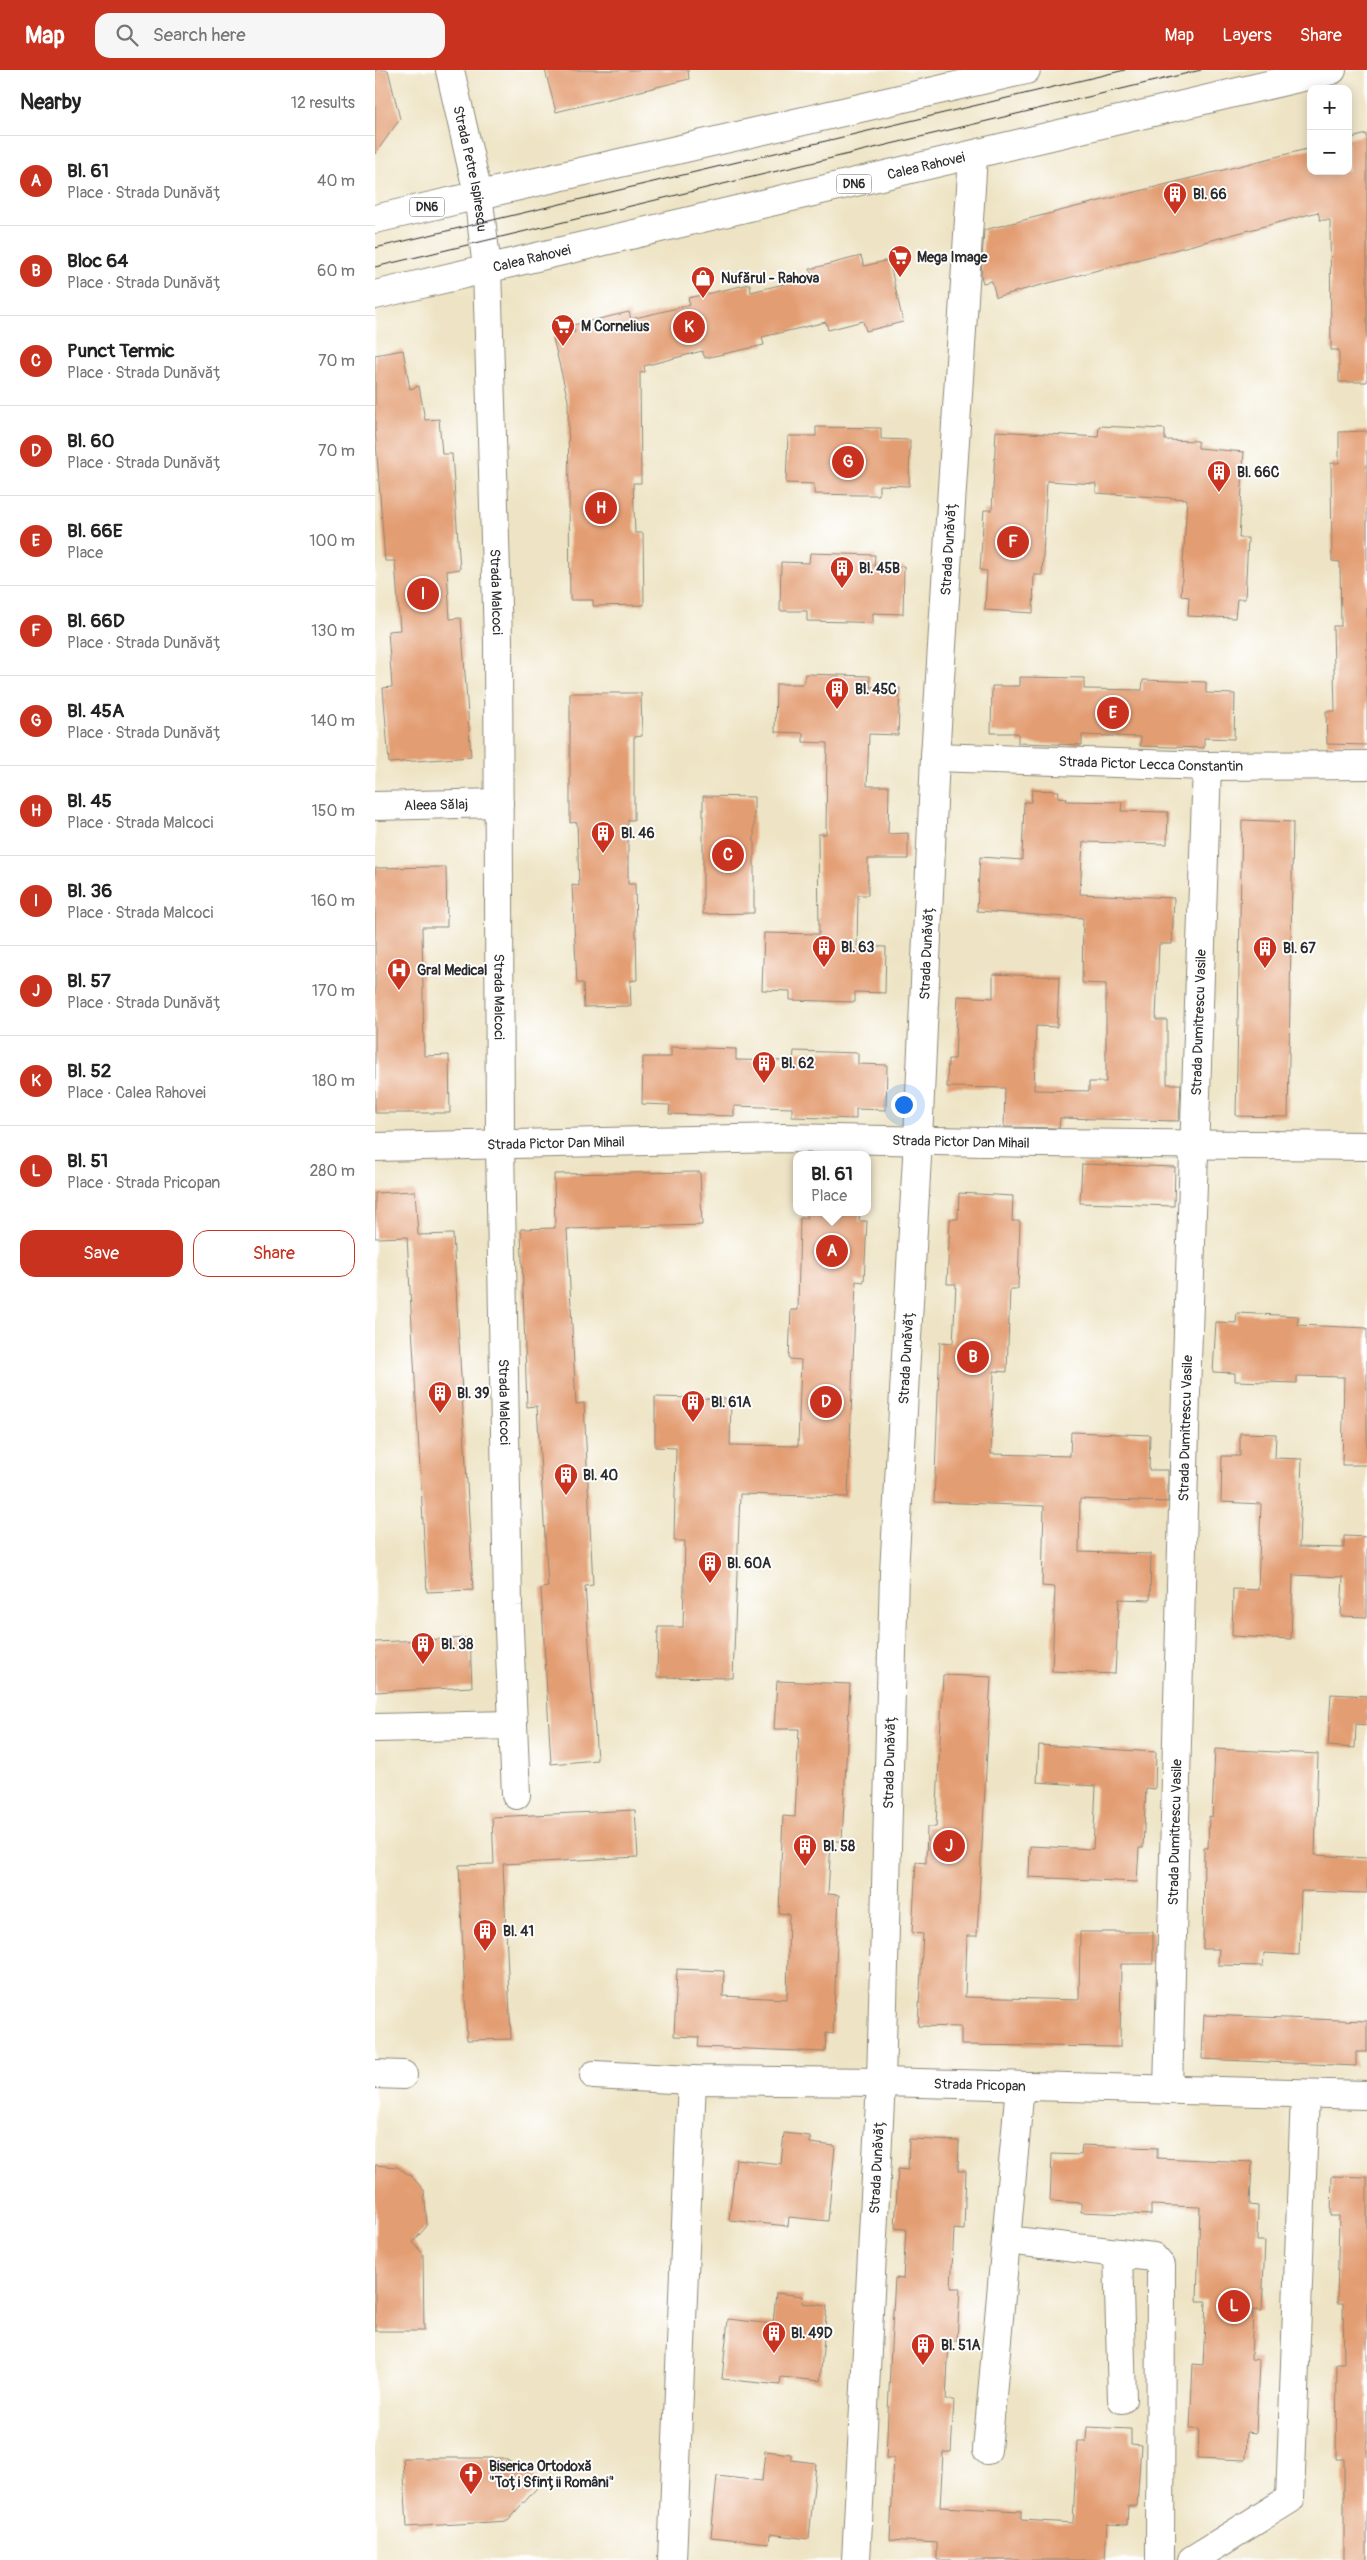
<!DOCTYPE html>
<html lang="en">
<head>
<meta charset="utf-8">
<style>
  :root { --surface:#fff; --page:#f6f6f6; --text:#222; --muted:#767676; --line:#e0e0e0; --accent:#c8321e }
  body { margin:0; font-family:Pangolin,sans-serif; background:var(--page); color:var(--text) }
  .controls { position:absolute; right:15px; top:15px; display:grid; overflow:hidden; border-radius:10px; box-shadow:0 2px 12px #0003 }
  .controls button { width:45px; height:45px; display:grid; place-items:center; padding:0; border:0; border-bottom:1px solid var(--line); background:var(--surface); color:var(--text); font:25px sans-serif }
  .you { position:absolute; left:528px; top:1034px; width:18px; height:18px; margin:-12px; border:4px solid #fff; border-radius:50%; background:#1a73e8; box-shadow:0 0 0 8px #1a73e833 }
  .badge { display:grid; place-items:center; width:32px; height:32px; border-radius:50%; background:var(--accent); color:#fff; font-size:16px; font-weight:700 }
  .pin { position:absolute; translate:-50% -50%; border:2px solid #fff; box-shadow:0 1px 5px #0006 }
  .popup { position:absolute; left:418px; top:1081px; width:78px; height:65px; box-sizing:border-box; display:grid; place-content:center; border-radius:10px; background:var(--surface); filter:drop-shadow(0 1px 4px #0005); font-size:16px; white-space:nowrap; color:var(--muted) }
  .popup b { font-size:19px; color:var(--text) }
  .popup::after { content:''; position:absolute; left:50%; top:100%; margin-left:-10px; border:10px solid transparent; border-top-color:var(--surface) }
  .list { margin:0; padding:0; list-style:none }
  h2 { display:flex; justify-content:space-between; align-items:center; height:65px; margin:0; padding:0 20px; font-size:21px }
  h2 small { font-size:16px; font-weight:400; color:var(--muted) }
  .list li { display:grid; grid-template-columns:32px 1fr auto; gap:15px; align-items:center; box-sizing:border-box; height:90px; padding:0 20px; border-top:1px solid var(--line) }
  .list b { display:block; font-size:19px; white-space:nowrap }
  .list p { margin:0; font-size:16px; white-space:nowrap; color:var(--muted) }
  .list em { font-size:16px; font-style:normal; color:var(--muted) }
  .actions { display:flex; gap:10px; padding:15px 20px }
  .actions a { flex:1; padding:11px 0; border:1px solid var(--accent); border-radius:15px; text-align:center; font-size:18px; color:var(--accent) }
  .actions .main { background:var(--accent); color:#fff }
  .icon { flex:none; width:28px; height:28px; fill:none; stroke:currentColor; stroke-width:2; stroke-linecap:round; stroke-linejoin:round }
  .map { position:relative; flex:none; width:992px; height:2490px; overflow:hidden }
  header { display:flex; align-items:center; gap:30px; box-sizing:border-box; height:70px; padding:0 25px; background:var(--accent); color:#fff }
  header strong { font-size:24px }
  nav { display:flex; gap:28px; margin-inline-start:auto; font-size:18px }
  .search { width:350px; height:45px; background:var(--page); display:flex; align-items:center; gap:12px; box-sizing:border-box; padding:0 18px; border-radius:15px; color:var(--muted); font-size:19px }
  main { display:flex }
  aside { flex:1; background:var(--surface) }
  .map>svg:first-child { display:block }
  .building { fill:#e39d72 }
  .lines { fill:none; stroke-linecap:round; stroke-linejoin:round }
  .minor-casing { stroke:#8c8878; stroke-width:30 }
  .tertiary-casing { stroke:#8c8878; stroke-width:30 }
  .primary-casing { stroke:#8c8878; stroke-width:30 }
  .minor { stroke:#fff; stroke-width:28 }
  .tertiary { stroke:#fff; stroke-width:28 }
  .primary { stroke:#fff; stroke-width:28 }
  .tram { stroke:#2b2b2b; stroke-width:1 }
  .labels { text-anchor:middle; stroke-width:4; stroke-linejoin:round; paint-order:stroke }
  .shield { fill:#fff; stroke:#6b6b6b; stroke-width:1 }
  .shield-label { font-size:12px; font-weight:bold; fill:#2b2b2b }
  .street-label { font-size:14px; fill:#2b2b2b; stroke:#fff }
  .poi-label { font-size:14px; font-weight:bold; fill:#2b2b2b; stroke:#fff; text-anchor:start }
</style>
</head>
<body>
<header>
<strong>Map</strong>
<div class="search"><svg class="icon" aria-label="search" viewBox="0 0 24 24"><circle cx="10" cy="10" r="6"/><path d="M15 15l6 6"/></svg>Search here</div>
<nav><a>Map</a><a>Layers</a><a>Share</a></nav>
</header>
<main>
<aside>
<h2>Nearby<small>12 results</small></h2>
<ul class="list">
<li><span class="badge">A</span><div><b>Bl. 61</b><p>Place · Strada Dunăvăț</p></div><em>40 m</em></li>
<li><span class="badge">B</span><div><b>Bloc 64</b><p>Place · Strada Dunăvăț</p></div><em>60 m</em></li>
<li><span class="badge">C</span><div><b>Punct Termic</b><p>Place · Strada Dunăvăț</p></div><em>70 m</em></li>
<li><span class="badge">D</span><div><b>Bl. 60</b><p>Place · Strada Dunăvăț</p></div><em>70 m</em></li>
<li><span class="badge">E</span><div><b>Bl. 66E</b><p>Place</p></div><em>100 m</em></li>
<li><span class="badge">F</span><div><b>Bl. 66D</b><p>Place · Strada Dunăvăț</p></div><em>130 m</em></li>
<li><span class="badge">G</span><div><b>Bl. 45A</b><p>Place · Strada Dunăvăț</p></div><em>140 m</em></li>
<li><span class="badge">H</span><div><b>Bl. 45</b><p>Place · Strada Malcoci</p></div><em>150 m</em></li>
<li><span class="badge">I</span><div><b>Bl. 36</b><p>Place · Strada Malcoci</p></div><em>160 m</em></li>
<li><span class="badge">J</span><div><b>Bl. 57</b><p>Place · Strada Dunăvăț</p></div><em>170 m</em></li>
<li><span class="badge">K</span><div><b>Bl. 52</b><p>Place · Calea Rahovei</p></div><em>180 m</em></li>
<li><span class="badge">L</span><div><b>Bl. 51</b><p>Place · Strada Pricopan</p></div><em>280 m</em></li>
</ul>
<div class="actions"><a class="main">Save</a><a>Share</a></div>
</aside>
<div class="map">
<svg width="992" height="2490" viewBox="0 0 992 2490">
  <rect width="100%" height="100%" fill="#fff"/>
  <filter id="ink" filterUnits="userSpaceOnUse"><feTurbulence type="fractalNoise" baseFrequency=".02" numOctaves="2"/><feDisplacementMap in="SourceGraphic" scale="10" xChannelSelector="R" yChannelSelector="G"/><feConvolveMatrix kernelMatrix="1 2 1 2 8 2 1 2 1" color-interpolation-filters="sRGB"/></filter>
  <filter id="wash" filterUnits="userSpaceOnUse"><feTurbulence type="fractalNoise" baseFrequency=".0096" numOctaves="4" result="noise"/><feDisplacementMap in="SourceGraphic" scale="20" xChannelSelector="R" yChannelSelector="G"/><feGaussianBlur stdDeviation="1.12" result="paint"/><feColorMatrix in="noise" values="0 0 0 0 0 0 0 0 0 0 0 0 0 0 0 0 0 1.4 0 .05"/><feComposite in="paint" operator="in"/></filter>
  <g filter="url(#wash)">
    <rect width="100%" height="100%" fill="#eee4c5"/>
    <g id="blocks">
      <path class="building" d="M0,0H13L25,49L0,84Z
        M170,0H313L314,9L181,42Z
        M992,64V312H964V280H956L955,150H945L943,142L621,227L617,211L608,213L606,206L609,160L936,78V101H973V69Z
        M486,186L489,196L514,190L528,252L491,261L488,251L453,260L451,252L387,267L389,275L330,288L327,281L269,296L270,302L265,303L266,413H258L260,463H268L269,535L218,536V530H195L193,330L178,268L200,262L198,255L254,242L256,249L315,235L313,228L375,214L376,222L437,207L435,199Z
        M28,280L35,319L44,316L50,350L64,349L67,384H77L85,499L72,501L75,549L86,548L96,687L14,693L8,618L17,617L13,561L25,560L20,491H10L0,359V285Z
        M724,356L790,359V370L823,371V378L869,382L864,468H873L870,529H862L860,548L813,546L814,527L806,526L812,429L721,423V414L672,411L667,505H659L658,543L610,540L612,501L605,500L609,440H617L621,361L723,367Z
        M441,357L506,358V369L535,370L534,416L504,415V425H485L439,424V414L411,413L413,366H441Z
        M992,361V675L952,674L951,641H960L958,556H966L965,492L957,491L956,393H964V362Z
        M435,483L500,485L499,496H529L528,544L498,543V553L478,552L432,551V541H405L406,492L434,493Z
        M430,604L495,606V617L525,618L523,665L494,664L492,716H514L513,764L533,763V789H493V825H483L482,876L511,877L510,923L480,922V932L415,930V921L387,920L389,863L444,864L443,764H451L452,673L428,672V663L400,662L401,614H429Z
        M645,607L709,608V619L767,620L768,610L831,612V623L860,624L859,669L829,668V678L765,676L766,667L707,665V675L643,673V663H616L617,616H645Z
        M195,623H266L267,666L259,667V750H253V814H260L262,910L255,911L256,936L209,937L208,913H202L197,815L204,816L202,752L195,753Z
        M657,720L684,721L683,727L692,728L691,731L747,732L746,741L793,742L792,774L708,772L705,824L799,828L797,874H784L781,950H792V1014H806L804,1051L685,1048L684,1058L629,1057L630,1018L572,1017L573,989H580L583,926L618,928V904L684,907L682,957L661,956L659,1020L714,1021V1012H731V914L707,913L708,848L602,841L605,787L647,790L649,732H656Z
        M328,726L379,727V843L328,844Z
        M867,750L918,752L913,1047L861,1046Z
        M71,797L72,857H47L49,986L74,985L75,1043H0V798Z
        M296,977L361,979V990L418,991L419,981L483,983V994L512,995L511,1040L481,1039V1049L417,1047V1038L359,1036V1046L294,1044L295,1035L267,1034L268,987H296Z
        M707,1094L800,1097L799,1136L705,1133Z
        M325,1102L327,1155L192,1159L201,1334L209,1333L218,1515L210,1516L222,1690L176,1694L166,1518L173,1517L162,1336L152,1337L146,1159L180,1158L179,1104Z
        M40,1121L43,1165L78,1164L98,1520L52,1522L32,1167L0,1168V1123Z
        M584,1123L638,1126L637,1151H645L643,1219H635L632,1302L619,1301L616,1384L695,1386L696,1362L775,1365L774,1400H793V1432L705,1429L704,1482L776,1484L775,1530L744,1529L740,1604L677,1601L680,1517L667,1516L669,1436L559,1432L565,1272L578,1273L581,1214H572L575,1149H583Z
        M432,1142H485L484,1151H492L489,1212L481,1211L473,1427L365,1424L358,1608L282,1607L283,1557H308L310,1471H299L301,1378L280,1377V1327L356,1329L355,1375L423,1376L426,1290L414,1289L416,1240H423L425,1148H432Z
        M862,1243L923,1246V1255L992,1258V1395H967L969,1307L922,1306V1313L860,1311V1303L838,1302L841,1252L861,1253Z
        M865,1363L901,1364L900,1388L927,1389L924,1477L969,1478V1466L992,1467V1547L966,1546L968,1507L918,1505L916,1569L857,1566L858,1519L883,1520L886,1434L846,1432L847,1386H865Z
        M95,1568L97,1617L0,1622V1572Z
        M568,1605L616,1607L602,1866H592L590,1927L704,1930L705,1862H778V1894H746L745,1977L586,1975V1957L543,1956L548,1864L537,1863L541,1792L551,1793L552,1757H561Z
        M402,1611L475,1614L467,1771H456L453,1824L464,1825L458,1964L451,1963L450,1982L323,1977L324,1967L299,1966L302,1899L349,1901L348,1926L412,1929L414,1844L404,1843L408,1746L420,1747L424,1659H399Z
        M956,1624L992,1626V1655L981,1654L980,1678L953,1676Z
        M664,1675L781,1682L780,1719L771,1718L768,1778H764L762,1812L654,1807L655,1776L718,1779L721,1716L662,1712Z
        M840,1679L943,1684L940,1785L992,1788V1823L926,1821L924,1885L889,1883L888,1896L843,1895L844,1879H828L829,1778H833L834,1746L837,1747Z
        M260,1740L263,1787L128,1794L136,1969L92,1970L84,1795L119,1794L117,1747Z
        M829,1945L992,1951V1982H981V1996L827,1989Z
        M409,2063L435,2066V2073L460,2076L453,2151L414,2147L413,2156L354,2150L361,2089L406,2094Z
        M534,2069L584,2071L583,2101H591L589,2160L579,2159L576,2218H585L582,2271H574L571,2330H579L576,2382H568L565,2437L646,2441V2450L698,2453L702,2371H711L712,2357L756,2359V2374L766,2375L762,2436H753L752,2455L732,2454L730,2490H562V2473L515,2470L519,2388H511L516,2276L520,2208L528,2209L531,2159L520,2158L523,2099L533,2100Z
        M707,2075L782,2078V2088L877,2092L875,2135L883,2136L882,2171H890L887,2241L878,2240L876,2289L884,2290L881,2363L872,2362L871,2390L823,2388L824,2359H815L818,2294L828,2295L831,2231H822L825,2137L776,2135V2145L706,2142V2133L675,2131L677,2084L706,2085Z
        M0,2095L22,2097L36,2106L49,2120L52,2156L38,2172L48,2184L49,2261H0Z
        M957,2106L992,2107V2490H969V2389H961L962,2294H969L968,2233H962L964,2146H956Z
        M401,2223L428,2226L427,2233L452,2236L445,2311L406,2307L405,2315L347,2309L353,2249L398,2254Z
        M390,2381L416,2384V2390L441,2393L434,2469L395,2464L394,2473L336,2467L342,2406L387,2411Z
        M28,2388H129L167,2412L133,2451L32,2457Z"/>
    </g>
  </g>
  <g filter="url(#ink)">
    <use href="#blocks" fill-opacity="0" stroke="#8c8878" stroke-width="1"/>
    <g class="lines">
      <g class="minor-casing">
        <g id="minor">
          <path id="s1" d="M112,198L123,571L125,1073L133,1536L141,1725"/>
          <path id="s2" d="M560,687L832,696L992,695"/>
          <path id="s3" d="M0,736L124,733"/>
          <path id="s4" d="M0,1077L408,1068L667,1073L992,1076"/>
          <path d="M0,1658L137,1655"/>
          <path d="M0,2004L28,2005"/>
          <path id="s5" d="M219,2005L317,2010L506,2012L992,2025"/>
          <path id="s6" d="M793,2020L811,1322L832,696"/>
          <path d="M631,2170L778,2187L786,2196L785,2490"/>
          <path d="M743,2183L747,2329"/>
          <path d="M612,2380L645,2016"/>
          <path d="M297,2490L317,2010"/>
          <path id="s7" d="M481,2490L506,2012L519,1503L543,1069L560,687L598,86"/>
          <path d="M817,2490L915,2429L930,2024"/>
        </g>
      </g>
      <g class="tertiary-casing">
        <g id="tertiary">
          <path id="s8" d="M75,0L103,124L112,198"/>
        </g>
      </g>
      <g class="primary-casing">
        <g id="primary">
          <path d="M0,149L651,0"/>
          <path id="s9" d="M0,225L957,0"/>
        </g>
      </g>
      <use href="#minor" class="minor"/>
      <use href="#tertiary" class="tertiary"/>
      <use href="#primary" class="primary"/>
      <path class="tram" d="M0,178L750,0
        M0,197L826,0"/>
    </g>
  </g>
  <defs>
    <g id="building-pin" transform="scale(1.25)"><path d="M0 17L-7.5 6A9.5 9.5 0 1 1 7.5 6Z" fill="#c8321e" stroke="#fff"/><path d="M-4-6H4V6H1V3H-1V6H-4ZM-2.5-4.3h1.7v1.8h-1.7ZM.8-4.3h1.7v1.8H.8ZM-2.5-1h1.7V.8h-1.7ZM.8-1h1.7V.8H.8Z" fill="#fff"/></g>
    <g id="supermarket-pin" transform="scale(1.25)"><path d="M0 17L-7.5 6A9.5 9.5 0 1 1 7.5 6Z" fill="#c8321e" stroke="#fff"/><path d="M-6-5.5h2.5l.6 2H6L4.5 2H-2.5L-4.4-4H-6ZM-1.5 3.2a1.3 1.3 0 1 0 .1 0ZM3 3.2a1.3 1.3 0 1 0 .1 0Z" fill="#fff"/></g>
    <g id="shop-pin" transform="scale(1.25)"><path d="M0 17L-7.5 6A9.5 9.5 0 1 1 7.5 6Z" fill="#c8321e" stroke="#fff"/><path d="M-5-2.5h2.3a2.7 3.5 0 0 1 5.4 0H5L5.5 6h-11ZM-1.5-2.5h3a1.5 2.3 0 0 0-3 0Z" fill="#fff"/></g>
    <g id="hospital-pin" transform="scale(1.25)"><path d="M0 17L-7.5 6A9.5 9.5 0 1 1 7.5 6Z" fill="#c8321e" stroke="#fff"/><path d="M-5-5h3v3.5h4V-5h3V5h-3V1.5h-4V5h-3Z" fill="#fff"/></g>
    <g id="church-pin" transform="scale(1.25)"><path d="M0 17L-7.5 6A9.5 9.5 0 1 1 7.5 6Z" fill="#c8321e" stroke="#fff"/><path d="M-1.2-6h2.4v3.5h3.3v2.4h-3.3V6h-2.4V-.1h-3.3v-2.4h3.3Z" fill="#fff"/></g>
  </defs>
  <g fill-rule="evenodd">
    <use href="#building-pin" x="800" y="124"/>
    <use href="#supermarket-pin" x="525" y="187"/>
    <use href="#shop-pin" x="328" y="208"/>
    <use href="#supermarket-pin" x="188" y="256"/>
    <use href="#building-pin" x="844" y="402"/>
    <use href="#building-pin" x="467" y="498"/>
    <use href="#building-pin" x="462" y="619"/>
    <use href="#building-pin" x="228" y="763"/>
    <use href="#building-pin" x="449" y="877"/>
    <use href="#building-pin" x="890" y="878"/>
    <use href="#hospital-pin" x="24" y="900"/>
    <use href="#building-pin" x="389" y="993"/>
    <use href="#building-pin" x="65" y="1323"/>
    <use href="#building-pin" x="318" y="1332"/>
    <use href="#building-pin" x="191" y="1405"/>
    <use href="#building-pin" x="335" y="1493"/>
    <use href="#building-pin" x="48" y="1574"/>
    <use href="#building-pin" x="430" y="1776"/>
    <use href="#building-pin" x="110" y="1861"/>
    <use href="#building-pin" x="399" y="2263"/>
    <use href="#building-pin" x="548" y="2275"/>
    <use href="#church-pin" x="96" y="2404"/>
  </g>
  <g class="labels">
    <g class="shield">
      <rect x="461.5" y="104.5" width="35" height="19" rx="4"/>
      <rect x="34.5" y="127.5" width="35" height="19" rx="4"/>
    </g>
    <g class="shield-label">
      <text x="479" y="118">DN6</text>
      <text x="52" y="141">DN6</text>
    </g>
    <g class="street-label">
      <text dy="5" stroke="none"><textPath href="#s9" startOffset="566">Calea Rahovei</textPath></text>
      <text dy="5" stroke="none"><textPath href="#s8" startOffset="101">Strada Petre Ispirescu</textPath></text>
      <text dy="5" stroke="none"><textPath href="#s9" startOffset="161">Calea Rahovei</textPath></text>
      <text dy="5" stroke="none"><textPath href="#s7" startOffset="2014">Strada Dunăvăț</textPath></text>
      <text dy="5" stroke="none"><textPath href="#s1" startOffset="324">Strada Malcoci</textPath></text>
      <text dy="5" stroke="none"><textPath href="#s2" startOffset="216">Strada Pictor Lecca Constantin</textPath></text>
      <text dy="5" stroke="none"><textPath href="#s3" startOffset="61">Aleea Sălaj</textPath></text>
      <text dy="5" stroke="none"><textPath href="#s7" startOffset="1609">Strada Dunăvăț</textPath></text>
      <text dy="5" stroke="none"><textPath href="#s1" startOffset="729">Strada Malcoci</textPath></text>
      <text dy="5" stroke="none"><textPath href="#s6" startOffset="1068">Strada Dumitrescu Vasile</textPath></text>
      <text dy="5" stroke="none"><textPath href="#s4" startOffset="586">Strada Pictor Dan Mihail</textPath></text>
      <text dy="5" stroke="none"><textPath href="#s4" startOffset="181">Strada Pictor Dan Mihail</textPath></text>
      <text dy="5" stroke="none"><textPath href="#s7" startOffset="1204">Strada Dunăvăț</textPath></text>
      <text dy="5" stroke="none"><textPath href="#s1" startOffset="1134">Strada Malcoci</textPath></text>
      <text dy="5" stroke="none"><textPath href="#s6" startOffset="662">Strada Dumitrescu Vasile</textPath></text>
      <text dy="5" stroke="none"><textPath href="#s7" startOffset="799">Strada Dunăvăț</textPath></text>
      <text dy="5" stroke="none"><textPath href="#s6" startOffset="258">Strada Dumitrescu Vasile</textPath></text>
      <text dy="5" stroke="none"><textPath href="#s5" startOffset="386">Strada Pricopan</textPath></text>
      <text dy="5" stroke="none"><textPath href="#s7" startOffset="394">Strada Dunăvăț</textPath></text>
    </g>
    <g class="poi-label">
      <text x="818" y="129">Bl. 66</text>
      <text x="542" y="192">Mega Image</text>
      <text x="346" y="213">Nufărul - Rahova</text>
      <text x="206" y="261">M Cornelius</text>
      <text x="862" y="407">Bl. 66C</text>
      <text x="484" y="503">Bl. 45B</text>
      <text x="480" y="624">Bl. 45C</text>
      <text x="246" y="768">Bl. 46</text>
      <text x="466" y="882">Bl. 63</text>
      <text x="908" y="883">Bl. 67</text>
      <text x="42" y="905">Gral Medical</text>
      <text x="406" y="998">Bl. 62</text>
      <text x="82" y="1328">Bl. 39</text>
      <text x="336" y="1337">Bl. 61A</text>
      <text x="208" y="1410">Bl. 40</text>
      <text x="352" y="1498">Bl. 60A</text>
      <text x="66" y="1579">Bl. 38</text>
      <text x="448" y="1781">Bl. 58</text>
      <text x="128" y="1866">Bl. 41</text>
      <text x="416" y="2268">Bl. 49D</text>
      <text x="566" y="2280">Bl. 51A</text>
      <text x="114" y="2401">Biserica Ortodoxă<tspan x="114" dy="16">"Toți Sfinții Români"</tspan></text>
    </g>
  </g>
</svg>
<div class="controls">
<button>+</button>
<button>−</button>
</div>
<div class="you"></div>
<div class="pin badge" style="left:457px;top:1181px">A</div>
<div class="popup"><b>Bl. 61</b>Place</div>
<div class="pin badge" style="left:598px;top:1287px">B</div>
<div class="pin badge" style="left:353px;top:785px">C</div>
<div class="pin badge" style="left:451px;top:1332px">D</div>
<div class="pin badge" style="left:738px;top:643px">E</div>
<div class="pin badge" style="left:638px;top:472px">F</div>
<div class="pin badge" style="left:473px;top:392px">G</div>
<div class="pin badge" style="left:226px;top:438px">H</div>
<div class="pin badge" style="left:48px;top:524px">I</div>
<div class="pin badge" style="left:574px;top:1776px">J</div>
<div class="pin badge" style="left:314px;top:257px">K</div>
<div class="pin badge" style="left:859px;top:2236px">L</div>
</div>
</main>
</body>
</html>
